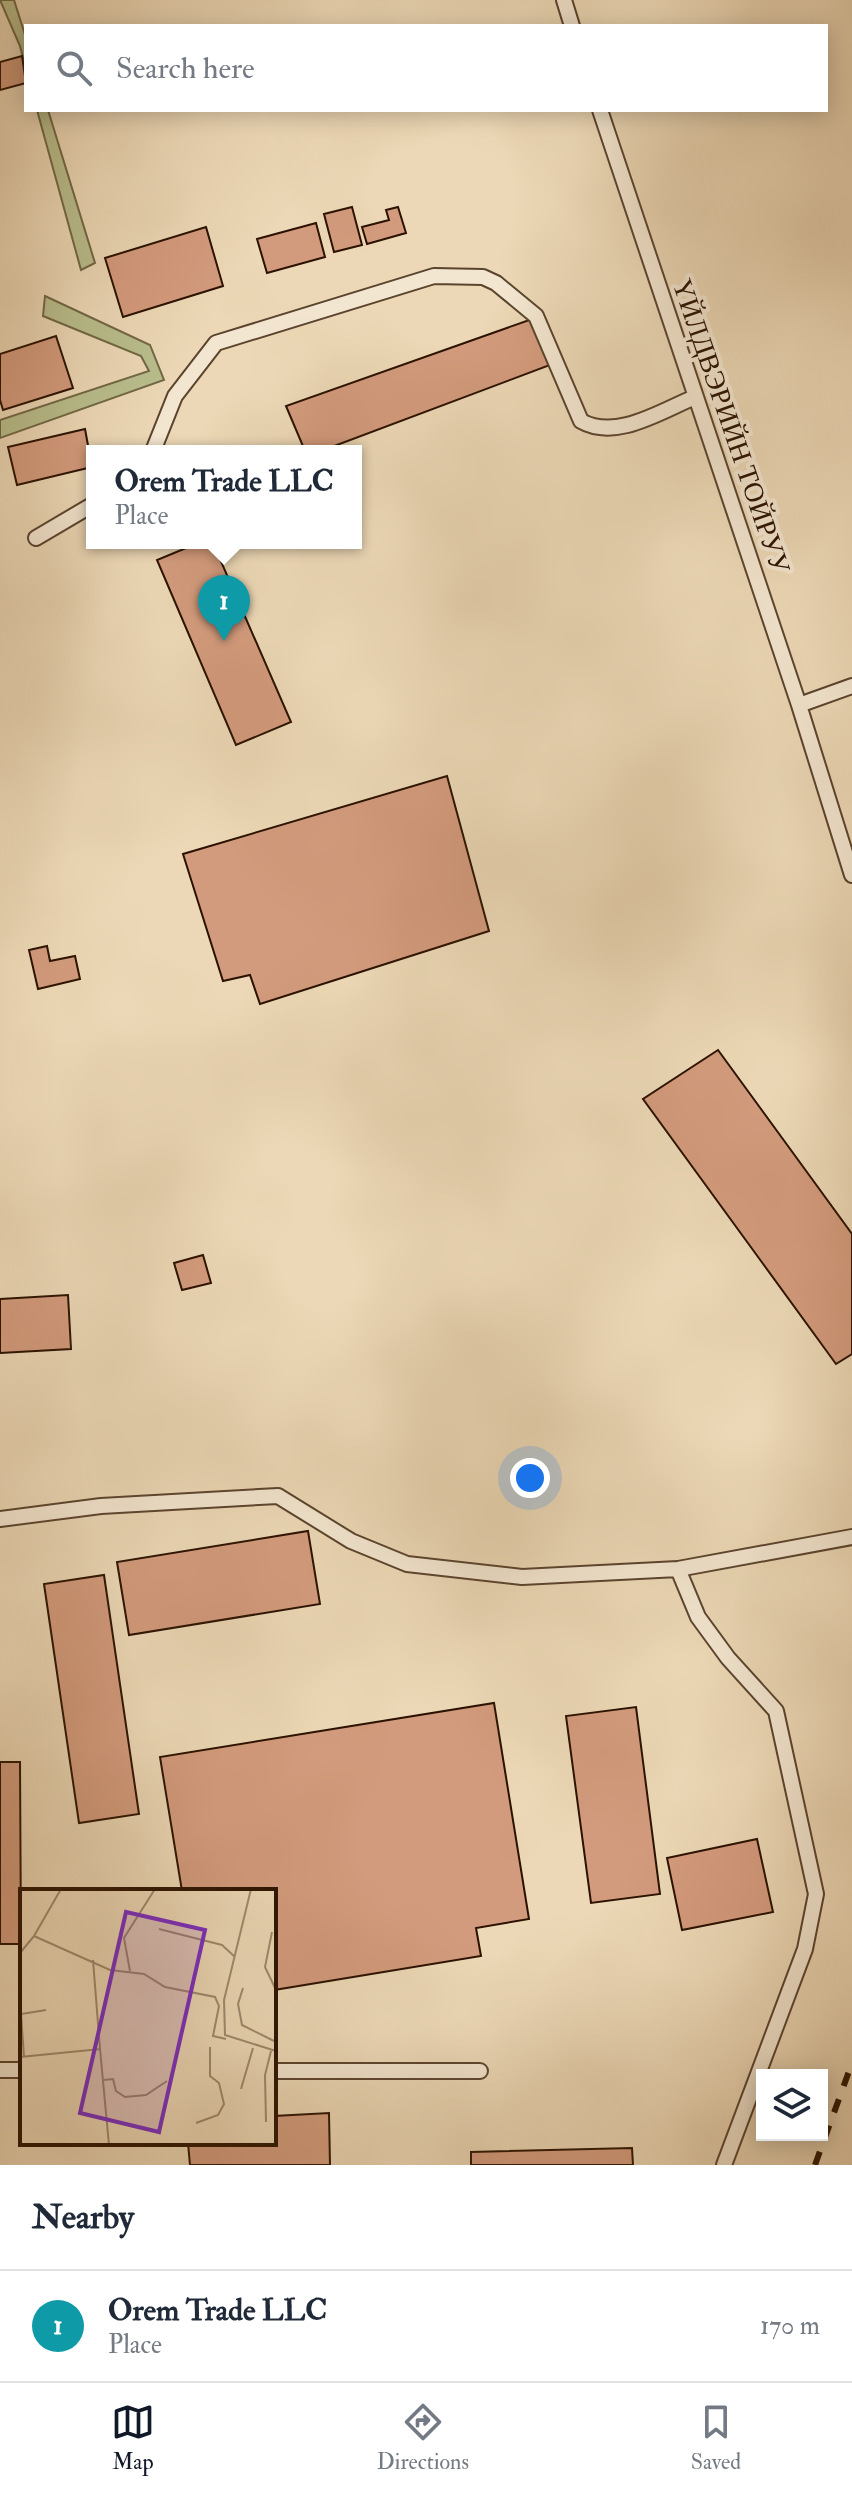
<!DOCTYPE html>
<html lang="en">
<head>
<meta charset="utf-8">
<style>
  :root { --surface:#fff; --page:#f6f6f7; --text:#1f2937; --muted:#747a83; --line:#e0e1e3; --accent:#111827 }
  body { margin:0; font-family:"IM FELL Double Pica",serif; background:var(--page); color:var(--text) }
  .controls { position:absolute; right:24px; bottom:24px; display:grid; overflow:hidden; border-radius:0px; box-shadow:0 4px 20px #0003 }
  .controls button { width:72px; height:72px; display:grid; place-items:center; padding:0; border:0; border-bottom:2px solid var(--line); background:var(--surface); color:var(--text); font:40px sans-serif }
  .you { position:absolute; left:530px; top:1478px; width:28px; height:28px; margin:-20px; border:6px solid #fff; border-radius:50%; background:#1a73e8; box-shadow:0 0 0 12px #1a73e833 }
  .badge { display:grid; place-items:center; width:52px; height:52px; border-radius:50%; background:var(--accent); color:#fff; font-size:26px; font-weight:700 }
  .pin { position:absolute; translate:-50% -66px; filter:drop-shadow(0 2px 4px #0008) }
  .pin::after { content:''; position:absolute; top:42px; width:28px; height:24px; background:inherit; clip-path:polygon(0 0,100% 0,50% 100%) }
  .popup { position:absolute; left:86px; top:445px; width:276px; height:104px; box-sizing:border-box; display:grid; place-content:center; border-radius:0px; background:var(--surface); filter:drop-shadow(0 2px 6px #0005); font-size:26px; white-space:nowrap; color:var(--muted) }
  .popup b { font-size:30px; color:var(--text) }
  .popup::after { content:''; position:absolute; left:50%; top:100%; margin-left:-16px; border:16px solid transparent; border-top-color:var(--surface) }
  .list { margin:0; padding:0; list-style:none }
  h2 { display:flex; justify-content:space-between; align-items:center; height:104px; margin:0; padding:0 32px; font-size:34px }
  h2 small { font-size:26px; font-weight:400; color:var(--muted) }
  .list li { display:grid; grid-template-columns:52px 1fr auto; gap:24px; align-items:center; box-sizing:border-box; height:112px; padding:0 32px; border-top:2px solid var(--line) }
  .list b { display:block; font-size:30px; white-space:nowrap }
  .list p { margin:0; font-size:26px; white-space:nowrap; color:var(--muted) }
  .list em { font-size:26px; font-style:normal; color:var(--muted) }
  .icon { flex:none; width:44px; height:44px; fill:none; stroke:currentColor; stroke-width:2; stroke-linecap:round; stroke-linejoin:round }
  .map { position:relative; flex:none; width:852px; height:2165px; overflow:hidden }
  .search { position:absolute; background:var(--surface); box-shadow:0 4px 20px #0003; left:24px; right:24px; top:24px; height:88px; display:flex; align-items:center; gap:20px; box-sizing:border-box; padding:0 28px; border-radius:0px; color:var(--muted); font-size:30px }
  .sheet { height:216px; background:var(--surface) }
  nav { display:flex; justify-content:space-around; align-items:center; box-sizing:border-box; height:112px; border-top:2px solid var(--line); background:var(--surface); font-size:22px; color:var(--muted) }
  nav a { display:grid; justify-items:center; gap:4px }
  nav .on { color:var(--accent) }
  .map>svg:first-child { display:block }
  .green { fill:#b9be8d; stroke:#726846; stroke-width:2 }
  .building { fill:#d39b7d; stroke:#2b1200; stroke-width:2 }
  .lines { fill:none; stroke-linecap:round; stroke-linejoin:round }
  .lane-casing { stroke:#5b442e; stroke-width:18 }
  .lane { stroke:#f3e6d0; stroke-width:14 }
  .rail { stroke:#2b1200; stroke-width:6; stroke-dasharray:14 14; stroke-linecap:butt }
  .labels { text-anchor:middle; stroke-width:8; stroke-linejoin:round; paint-order:stroke }
  .street-label { font-size:28px; fill:#2b1200; stroke:#f3e6d0 }
  .inset-road { fill:none; stroke:#9f896d; stroke-width:2 }
  .view { fill:#7b2cbf; fill-opacity:0.15; stroke:#7b2cbf; stroke-width:4 }
  .inset-edge { fill:none; stroke:#2b1200; stroke-width:4 }
</style>
</head>
<body>
<div class="map">
<svg width="852" height="2165" viewBox="0 0 852 2165">
  <rect width="100%" height="100%" fill="#ecd8b6"/>
  <filter id="stains"><feTurbulence type="fractalNoise" baseFrequency=".0025" numOctaves="4"/><feColorMatrix values="0 0 0 0 .2 0 0 0 0 .09 0 0 0 0 .02 0 0 0 .5 -.17"/></filter>
  <radialGradient id="worn" r=".72"><stop offset=".6" stop-color="#630" stop-opacity="0"/><stop offset="1" stop-color="#630" stop-opacity=".3"/></radialGradient>
  <path class="green" d="M0,0H14L26,38V69L20,46Z
    M37,110H48L95,263L81,270Z
    M45,296L150,345L164,380L0,438V420L149,371L141,356L43,316Z"/>
  <path class="building" d="M22,56L26,83L0,90V62Z
    M352,207L362,245L334,252L324,214Z
    M398,207L406,233L367,244L362,227L389,220L386,210Z
    M316,223L325,257L267,273L257,239Z
    M206,227L223,286L123,317L105,258Z
    M535,318L550,365L321,451H305L286,406Z
    M56,336L73,388L3,410L0,400V354Z
    M85,429L92,467L17,485L8,447Z
    M198,543H213L291,722L236,745L157,560Z
    M447,776L489,931L260,1004L250,975L223,981L183,854Z
    M47,946L50,961L75,956L80,979L38,989L29,950Z
    M718,1050L852,1234V1354L836,1364L643,1099Z
    M203,1255L211,1283L182,1290L174,1263Z
    M68,1295L71,1349L0,1353V1299Z
    M308,1531L320,1604L129,1635L117,1562Z
    M104,1575L139,1814L79,1823L44,1584Z
    M494,1703L529,1919L476,1928L481,1956L274,1990V1891H182L160,1757Z
    M636,1707L660,1894L591,1903L566,1716Z
    M0,1762H20L21,1944H0Z
    M757,1839L773,1912L682,1930L667,1858Z
    M329,2113L330,2165H190L188,2143H274V2116Z
    M632,2148L633,2165H471V2152Z"/>
  <g class="lines">
    <g class="lane-casing">
      <path id="lane" d="M564,0L572,26
        M600,110L799,705L852,686
        M153,451L175,396L216,343L434,276L483,277L496,283L536,316L581,421C616,441 661,411 695,397
        M36,538L92,505
        M799,705L852,875
        M0,1519L101,1506L278,1496L351,1541L407,1564L522,1577L678,1569L852,1537
        M678,1569L698,1617L728,1658L776,1711L816,1894L805,1949L724,2165
        M0,2070H22
        M274,2071H480"/>
    </g>
    <use href="#lane" class="lane"/>
    <path class="rail" d="M815,2165L852,2063"/>
  </g>
  <g class="labels">
    <g class="street-label">
      <text transform="translate(732 426) rotate(71)" y="10">ҮЙЛДВЭРИЙН ТОЙРУУ</text>
    </g>
  </g>
  <g transform="translate(20 1889)">
    <rect width="256" height="256" fill="#ecd8b6"/>
    <path class="inset-road" d="M231,0L204,111L205,146L256,162M139,40L202,56L215,68M252,43L245,78L256,101M14,47L41,0M0,64L14,47L90,81L124,85L145,98L195,108L199,117L193,147L206,150M73,71L80,160M110,82L104,49L135,0M223,99L218,115L222,136L254,152M256,123V158M0,168L80,160L89,256M4,168L1,125L26,121M83,191L93,190L96,202L105,208L126,206L147,192M221,200L233,159M246,233L245,186L251,162M176,234L198,226L204,215L199,194L190,187V158"/>
    <path class="view" d="M106,23L185,41L139,243L60,224Z"/>
    <rect width="256" height="256" class="inset-edge"/>
  </g>
  <rect width="100%" height="100%" filter="url(#stains)"/>
  <rect width="100%" height="100%" fill="url(#worn)"/>
</svg>
<div class="controls">
<button><svg class="icon" aria-label="layers" viewBox="0 0 24 24"><path d="M12 4l9 5-9 5-9-5zM3 14l9 5 9-5"/></svg></button>
</div>
<div class="you"></div>
<div class="pin badge" style="left:224px;top:641px;background:#0f9aa8">1</div>
<div class="popup"><b>Orem Trade LLC</b>Place</div>
<div class="search"><svg class="icon" aria-label="search" viewBox="0 0 24 24"><circle cx="10" cy="10" r="6"/><path d="M15 15l6 6"/></svg>Search here</div>
</div>
<section class="sheet">
<h2>Nearby<small></small></h2>
<ul class="list">
<li><span class="badge" style="background:#0f9aa8">1</span><div><b>Orem Trade LLC</b><p>Place</p></div><em>170 m</em></li>
</ul>
</section>
<nav>
<a class="on"><svg class="icon" aria-label="map" viewBox="0 0 24 24"><path d="M3 6l6-2 6 2 6-2v14l-6 2-6-2-6 2zM9 4v14M15 6v14"/></svg>Map</a>
<a><svg class="icon" aria-label="directions" viewBox="0 0 24 24"><path d="M12 3l9 9-9 9-9-9zM9 14v-3h6M13 9l2 2-2 2"/></svg>Directions</a>
<a><svg class="icon" aria-label="saved" viewBox="0 0 24 24"><path d="M7 4h10v16l-5-4-5 4z"/></svg>Saved</a>
</nav>
</body>
</html>
